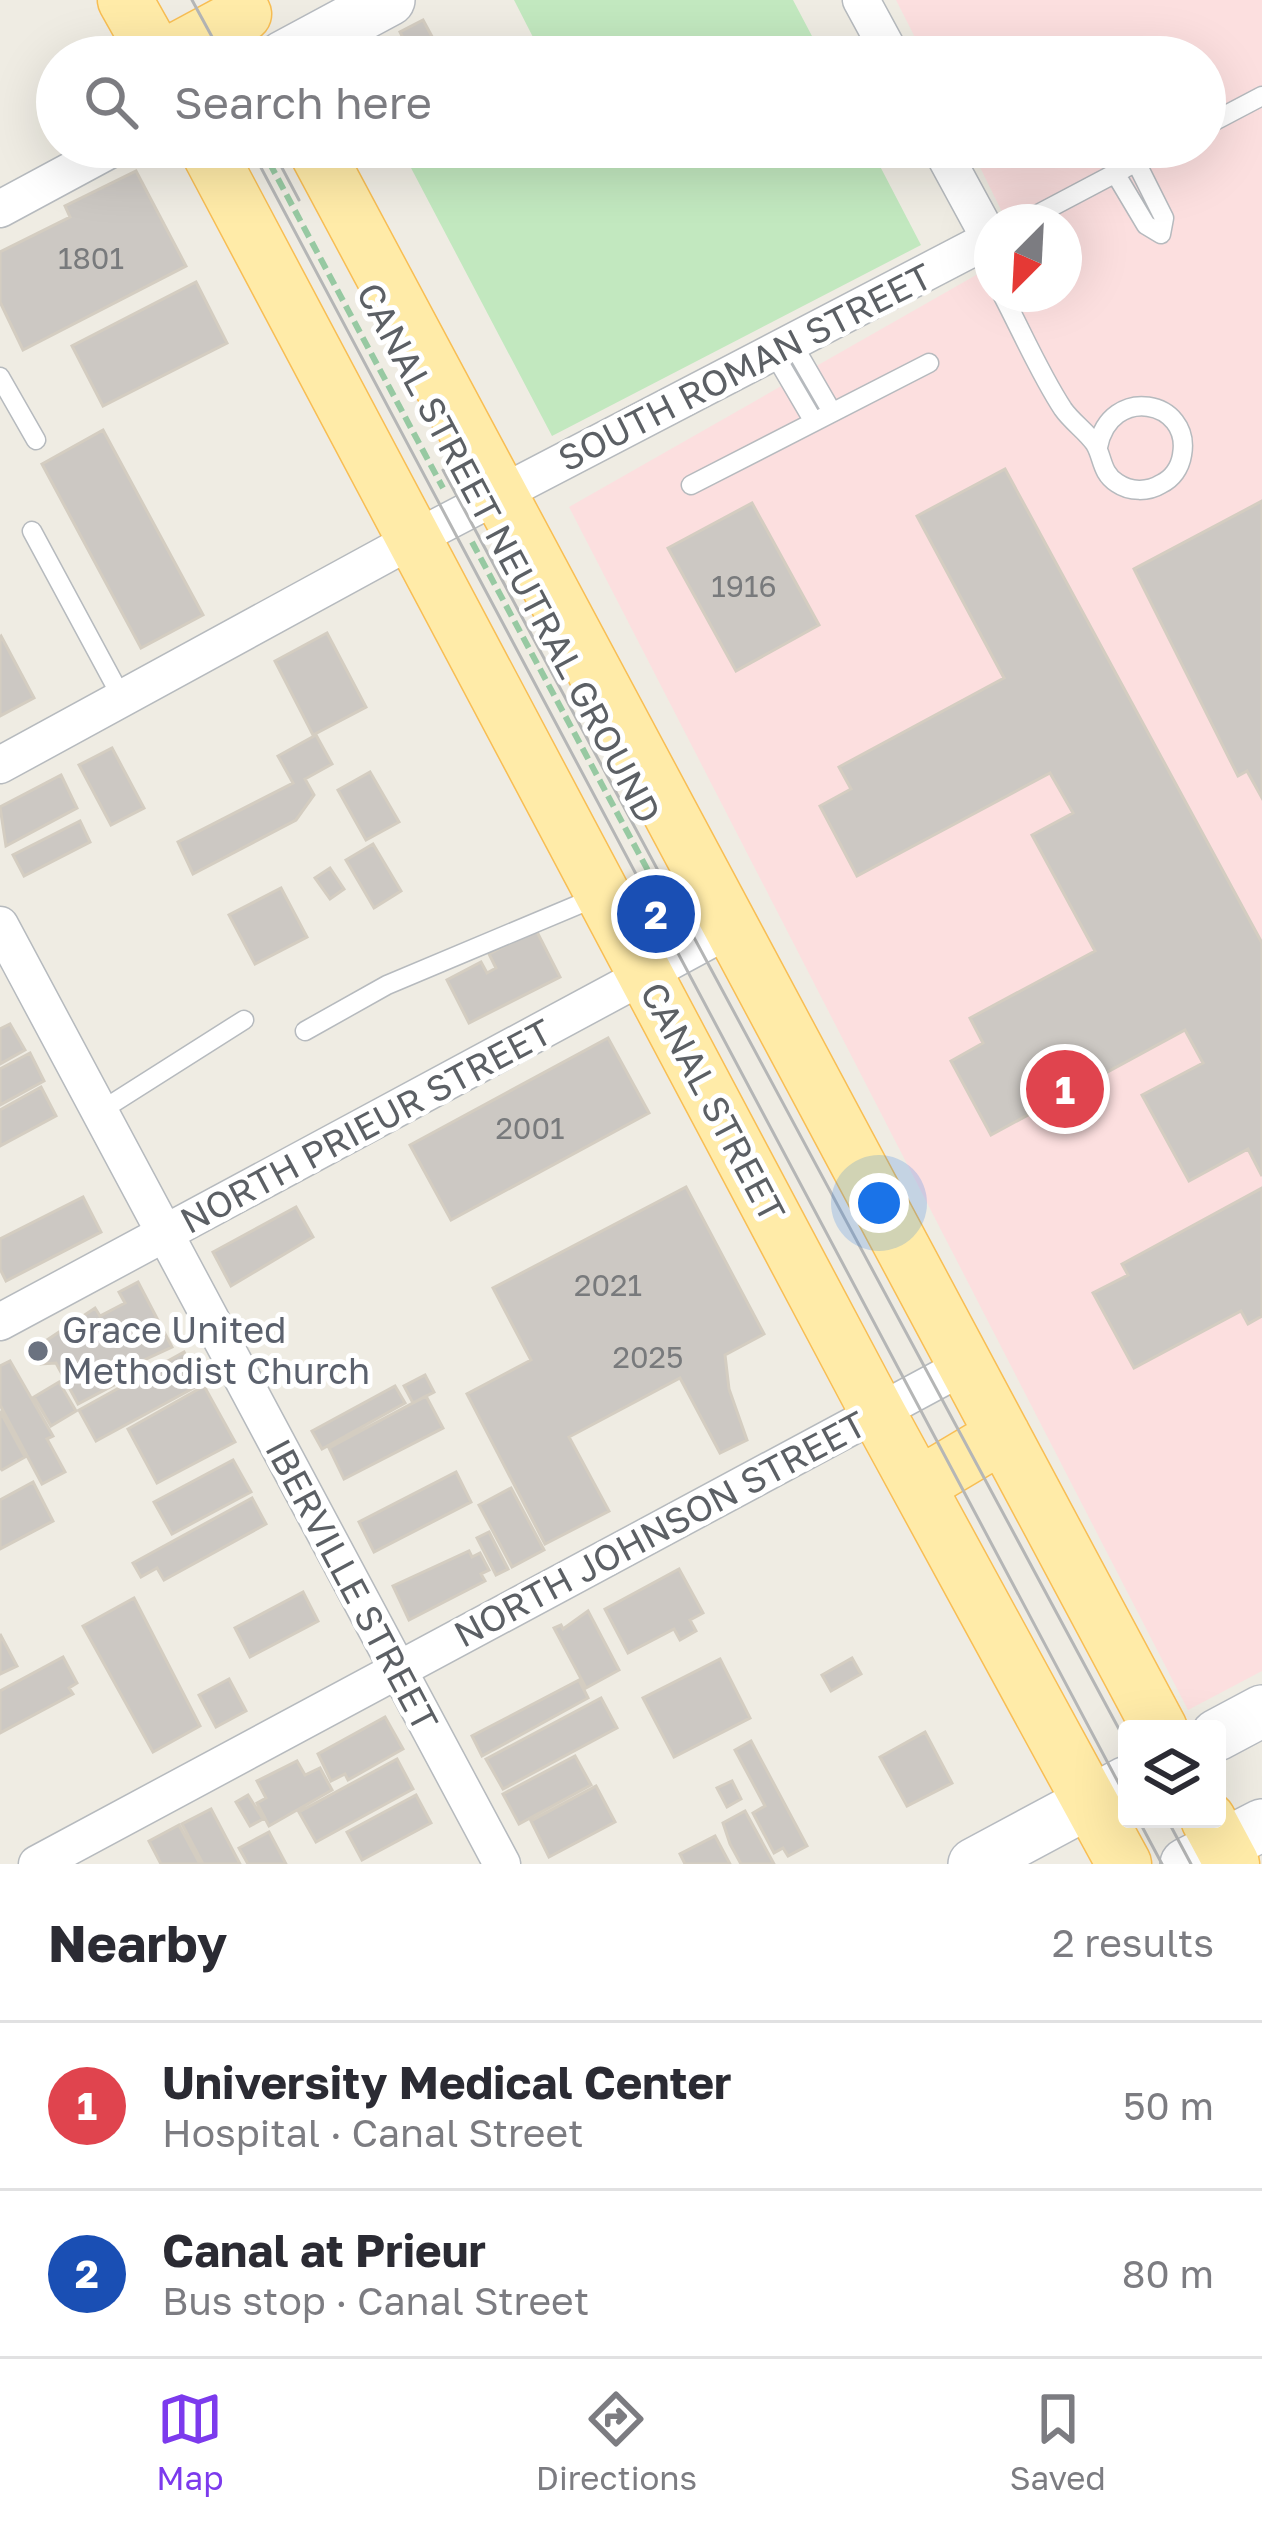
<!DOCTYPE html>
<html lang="en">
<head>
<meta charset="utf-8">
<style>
  :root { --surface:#fff; --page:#f7f7f7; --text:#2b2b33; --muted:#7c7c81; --line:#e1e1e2; --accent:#7c3aed }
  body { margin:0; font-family:"Golos Text",sans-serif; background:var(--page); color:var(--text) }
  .controls { position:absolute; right:36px; bottom:36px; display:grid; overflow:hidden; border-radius:12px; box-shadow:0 12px 48px #0002 }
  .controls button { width:108px; height:108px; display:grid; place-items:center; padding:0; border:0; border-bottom:3px solid var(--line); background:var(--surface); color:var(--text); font:60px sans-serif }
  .compass { position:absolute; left:974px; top:204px; width:108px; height:108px; border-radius:50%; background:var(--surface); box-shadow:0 12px 48px #0002; rotate:204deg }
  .you { position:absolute; left:879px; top:1203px; width:42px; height:42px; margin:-30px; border:9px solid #fff; border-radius:50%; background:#1a73e8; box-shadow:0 0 0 18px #1a73e833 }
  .badge { display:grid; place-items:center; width:78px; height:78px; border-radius:50%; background:var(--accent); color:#fff; font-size:39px; font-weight:700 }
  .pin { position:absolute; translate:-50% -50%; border:6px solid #fff; box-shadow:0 3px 12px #0006 }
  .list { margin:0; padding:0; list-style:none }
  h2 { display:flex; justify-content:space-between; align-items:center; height:156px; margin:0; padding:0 48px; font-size:51px }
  h2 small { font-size:39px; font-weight:400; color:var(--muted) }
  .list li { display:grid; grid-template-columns:78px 1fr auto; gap:36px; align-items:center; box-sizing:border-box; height:168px; padding:0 48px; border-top:3px solid var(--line) }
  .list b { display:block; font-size:45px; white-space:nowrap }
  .list p { margin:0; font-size:39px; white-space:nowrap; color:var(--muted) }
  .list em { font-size:39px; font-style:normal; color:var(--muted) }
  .icon { flex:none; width:66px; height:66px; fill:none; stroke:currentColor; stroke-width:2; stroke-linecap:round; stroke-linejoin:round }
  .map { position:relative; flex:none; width:1262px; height:1864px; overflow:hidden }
  .search { position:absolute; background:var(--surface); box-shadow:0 12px 48px #0002; left:36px; right:36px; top:36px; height:132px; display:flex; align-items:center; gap:30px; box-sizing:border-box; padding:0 42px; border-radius:66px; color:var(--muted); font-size:45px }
  .sheet { height:492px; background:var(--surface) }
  nav { display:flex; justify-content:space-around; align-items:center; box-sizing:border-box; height:168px; border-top:3px solid var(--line); background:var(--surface); font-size:33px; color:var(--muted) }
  nav a { display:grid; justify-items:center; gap:6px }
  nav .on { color:var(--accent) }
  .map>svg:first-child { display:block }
  .medical { fill:#fcdfdf }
  .green { fill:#c2e8bf }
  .building { fill:#ccc8c3; stroke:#d4cdc1; stroke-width:3 }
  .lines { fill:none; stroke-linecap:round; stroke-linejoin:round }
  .lane-casing { stroke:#b6babe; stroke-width:21 }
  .street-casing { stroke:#b6babe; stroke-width:39 }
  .secondary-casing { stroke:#b7bbc0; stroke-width:54 }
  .primary-casing { stroke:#f8be54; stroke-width:57 }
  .path { stroke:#97c9a2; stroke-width:6; stroke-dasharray:12 6; stroke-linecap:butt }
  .lane { stroke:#fff; stroke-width:18 }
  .street { stroke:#fff; stroke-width:36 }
  .secondary { stroke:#fff; stroke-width:51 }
  .primary { stroke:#ffeba8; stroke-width:54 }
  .tram { stroke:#b5b6b6; stroke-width:3 }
  .worship-dot { fill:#6b7280; stroke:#fff; stroke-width:4.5 }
  .labels { text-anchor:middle; stroke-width:10; stroke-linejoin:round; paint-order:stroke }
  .number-label { font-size:30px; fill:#787a7c }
  .street-label { font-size:36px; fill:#5c6065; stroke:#fff }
  .worship-label { font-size:36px; fill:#5b616d; stroke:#fff; text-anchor:start }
</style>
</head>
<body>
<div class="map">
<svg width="1262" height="1864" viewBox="0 0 1262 1864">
  <rect width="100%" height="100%" fill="#efece3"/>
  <path class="medical" d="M896,0H1262V1671L1188,1710L569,507L992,266V294H1064V222H1007L970,147H1205V57H925Z"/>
  <path class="green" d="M514,0H793L823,57H510L536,43Z
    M400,147H870L921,245L552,436Z"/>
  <path class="building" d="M423,20L436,44L448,38L460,57H362L404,40L400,32Z
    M136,171L186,266L23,350L0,302V252L70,217L65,206Z
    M196,282L227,343L103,406L72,346Z
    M103,430L203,615L141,648L42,464Z
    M1005,469L1262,943V1176L1248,1149L1189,1181L1142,1095L1203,1063L1185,1030L991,1135L951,1061L983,1043L970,1018L1095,951L1032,835L1073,813L1050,773L857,876L820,806L851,789L839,767L1004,678L917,516Z
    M1262,501V798L1247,771L1238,776L1134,569Z
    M752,503L819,625L736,671L668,548Z
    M327,633L366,707L313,735L275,661Z
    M1,636L34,698L0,716V637Z
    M316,735L332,764L305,779L314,795L296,820L193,874L178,842L293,783L278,756Z
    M112,748L144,808L111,825L79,765Z
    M370,772L399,822L366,840L338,790Z
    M61,775L77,808L6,846L0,807Z
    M80,821L90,842L24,876L13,855Z
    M373,844L401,891L374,908L346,860Z
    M330,868L344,889L330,899L315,878Z
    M281,888L307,937L255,964L229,915Z
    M536,930L560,977L469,1023L447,980L481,962L487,973L496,968L489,954Z
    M10,1024L25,1050L0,1064V1029Z
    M608,1038L649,1113L451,1220L410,1145Z
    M30,1053L44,1081L0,1105V1069Z
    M41,1087L56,1116L0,1146V1110Z
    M686,1187L764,1334L725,1355L729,1389L747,1440L720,1453L680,1378L569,1437L609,1511L545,1544L467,1394L531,1360L493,1288Z
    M1262,1188V1316L1248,1324L1241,1311L1134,1368L1093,1293L1128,1275L1122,1264Z
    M83,1197L101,1232L6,1281L0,1269V1239Z
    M296,1207L313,1237L231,1286L213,1252Z
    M138,1282L172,1347L127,1368L131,1376L78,1404L56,1363L41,1364L38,1346L95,1308L100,1316L125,1303L119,1292Z
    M184,1352L201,1384L96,1441L79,1410Z
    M10,1361L53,1436L47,1439L65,1472L42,1484L0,1405V1366Z
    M425,1375L434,1392L413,1403L404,1386Z
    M59,1382L76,1411L51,1426L34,1397Z
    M204,1386L235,1442L157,1483L128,1429Z
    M395,1386L405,1403L322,1449L312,1431Z
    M426,1396L443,1428L344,1479L329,1448Z
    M0,1411L25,1457L2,1470L0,1468Z
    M233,1460L251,1492L172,1534L154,1502Z
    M456,1472L471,1502L374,1552L359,1522Z
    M33,1482L53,1521L0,1549V1500Z
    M511,1488L544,1550L512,1567L479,1505Z
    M252,1498L266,1524L164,1580L157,1568L141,1577L133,1563Z
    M489,1532L508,1569L496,1575L477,1538Z
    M469,1551L472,1557L480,1553L489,1570L481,1574L485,1581L409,1620L393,1586Z
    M679,1569L703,1613L690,1620L696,1631L680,1640L674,1629L628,1653L605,1609Z
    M303,1592L318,1621L250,1657L235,1628Z
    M134,1598L200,1726L153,1752L83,1626Z
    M588,1611L619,1670L586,1688L554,1628L561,1625L563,1629Z
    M0,1634L17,1666L0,1674Z
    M63,1657L77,1683L69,1688L73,1694L0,1733V1691Z
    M852,1658L861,1674L831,1691L822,1675Z
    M720,1659L750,1718L674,1757L643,1698Z
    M229,1679L246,1711L216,1727L199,1695Z
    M579,1680L588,1698L482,1756L472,1736Z
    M601,1698L617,1728L503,1789L486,1759Z
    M385,1717L403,1749L348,1780L345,1774L331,1781L318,1754Z
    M925,1732L952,1783L907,1806L880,1757Z
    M751,1741L807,1846L788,1856L783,1848L774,1853L753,1813L765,1806L735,1750Z
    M575,1756L591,1785L519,1824L503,1794Z
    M397,1759L413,1789L316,1842L299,1812Z
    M297,1761L305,1775L320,1768L332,1790L269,1826L257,1803L266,1798L257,1781Z
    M732,1781L741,1799L727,1807L717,1788Z
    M596,1786L615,1822L549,1857L531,1821Z
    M248,1795L263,1819L250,1826L236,1802Z
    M416,1795L431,1823L362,1860L347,1832Z
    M211,1809L240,1864H203L182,1824Z
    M745,1811L774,1864H741L730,1844L723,1823Z
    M179,1825L200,1864H161L149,1841Z
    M269,1832L286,1864H248L239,1848Z
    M715,1836L730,1864H685L680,1854Z"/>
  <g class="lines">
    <g class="lane-casing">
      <path id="lane" d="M1205,126L1262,96
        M1101,147L1124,169
        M1115,173L1146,225L1161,234L1164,218L1136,162
        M1023,222L1165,147
        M977,246L992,275
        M1002,294C1022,332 1040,374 1063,409C1072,422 1086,431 1095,444C1103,457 1101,473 1117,483C1130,492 1148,492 1161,484C1172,479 1180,468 1182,455C1192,400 1110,384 1098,447
        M792,343L832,412
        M773,352L814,422
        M0,377L36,440
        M691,485L929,363
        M32,531L122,698
        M305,1031L387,985L599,896
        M99,1112L244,1020"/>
    </g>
    <g class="street-casing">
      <path id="street" d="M861,0L892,57
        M0,209L115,147
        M0,765L414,539L990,239L940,147
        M0,925L502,1864
        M0,1322L732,928
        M37,1864L966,1365"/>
    </g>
    <g class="secondary-casing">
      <path id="secondary" d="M283,57L389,0
        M1217,1735L1262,1711
        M974,1864L1127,1782
        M1186,1864L1262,1825"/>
    </g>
    <g class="primary-casing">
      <path id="primary" d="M125,0L157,57
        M164,57L244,14
        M206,147L878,1413L1124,1864
        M314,147L1160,1729
        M919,1485L1003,1435
        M1208,1819L1232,1864"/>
    </g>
    <path class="path" d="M261,147L443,488
      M472,542L675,921"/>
    <use href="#lane" class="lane"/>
    <use href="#street" class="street"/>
    <use href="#secondary" class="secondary"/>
    <use href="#primary" class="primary"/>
    <path class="tram" d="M192,0L223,57
      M250,147L1127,1799
      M271,147L299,200
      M443,470L1127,1744
      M1138,1819L1162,1864
      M1167,1819L1191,1864"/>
  </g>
  <circle class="worship-dot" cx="38" cy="1351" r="12"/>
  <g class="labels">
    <g class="number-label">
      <text x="91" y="269">1801</text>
      <text x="744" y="597">1916</text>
      <text x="530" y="1139">2001</text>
      <text x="608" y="1296">2021</text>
      <text x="648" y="1368">2025</text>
    </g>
    <g class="street-label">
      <text transform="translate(745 367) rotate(-27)" y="13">SOUTH ROMAN STREET</text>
      <text transform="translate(509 553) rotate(62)" y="13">CANAL STREET NEUTRAL GROUND</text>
      <text transform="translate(713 1102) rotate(62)" y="13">CANAL STREET</text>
      <text transform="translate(366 1126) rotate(-28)" y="13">NORTH PRIEUR STREET</text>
      <text transform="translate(660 1529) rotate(-28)" y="13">NORTH JOHNSON STREET</text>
      <text transform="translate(352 1585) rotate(62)" y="13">IBERVILLE STREET</text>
    </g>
    <g class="worship-label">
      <text x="62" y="1343">Grace United<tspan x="62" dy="41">Methodist Church</tspan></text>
    </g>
  </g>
</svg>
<div class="controls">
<button><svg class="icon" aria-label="layers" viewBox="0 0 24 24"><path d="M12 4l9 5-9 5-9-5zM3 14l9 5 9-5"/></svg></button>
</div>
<svg class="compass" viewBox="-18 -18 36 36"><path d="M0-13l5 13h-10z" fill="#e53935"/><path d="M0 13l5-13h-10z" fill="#7c7c81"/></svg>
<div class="you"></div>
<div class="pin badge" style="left:1065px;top:1089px;background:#e0444e">1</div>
<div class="pin badge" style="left:656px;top:914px;background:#1a4fb4">2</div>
<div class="search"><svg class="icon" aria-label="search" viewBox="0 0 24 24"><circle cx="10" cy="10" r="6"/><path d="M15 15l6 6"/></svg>Search here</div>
</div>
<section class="sheet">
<h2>Nearby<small>2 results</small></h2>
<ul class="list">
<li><span class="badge" style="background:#e0444e">1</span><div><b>University Medical Center</b><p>Hospital · Canal Street</p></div><em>50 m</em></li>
<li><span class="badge" style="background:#1a4fb4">2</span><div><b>Canal at Prieur</b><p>Bus stop · Canal Street</p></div><em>80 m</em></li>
</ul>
</section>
<nav>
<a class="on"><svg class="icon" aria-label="map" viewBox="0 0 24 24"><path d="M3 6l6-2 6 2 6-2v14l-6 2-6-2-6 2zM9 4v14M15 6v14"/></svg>Map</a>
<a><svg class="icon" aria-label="directions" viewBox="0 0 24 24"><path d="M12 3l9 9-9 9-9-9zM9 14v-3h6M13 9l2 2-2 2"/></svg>Directions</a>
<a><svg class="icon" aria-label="saved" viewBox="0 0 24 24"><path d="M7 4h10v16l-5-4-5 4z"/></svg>Saved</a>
</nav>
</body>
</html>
